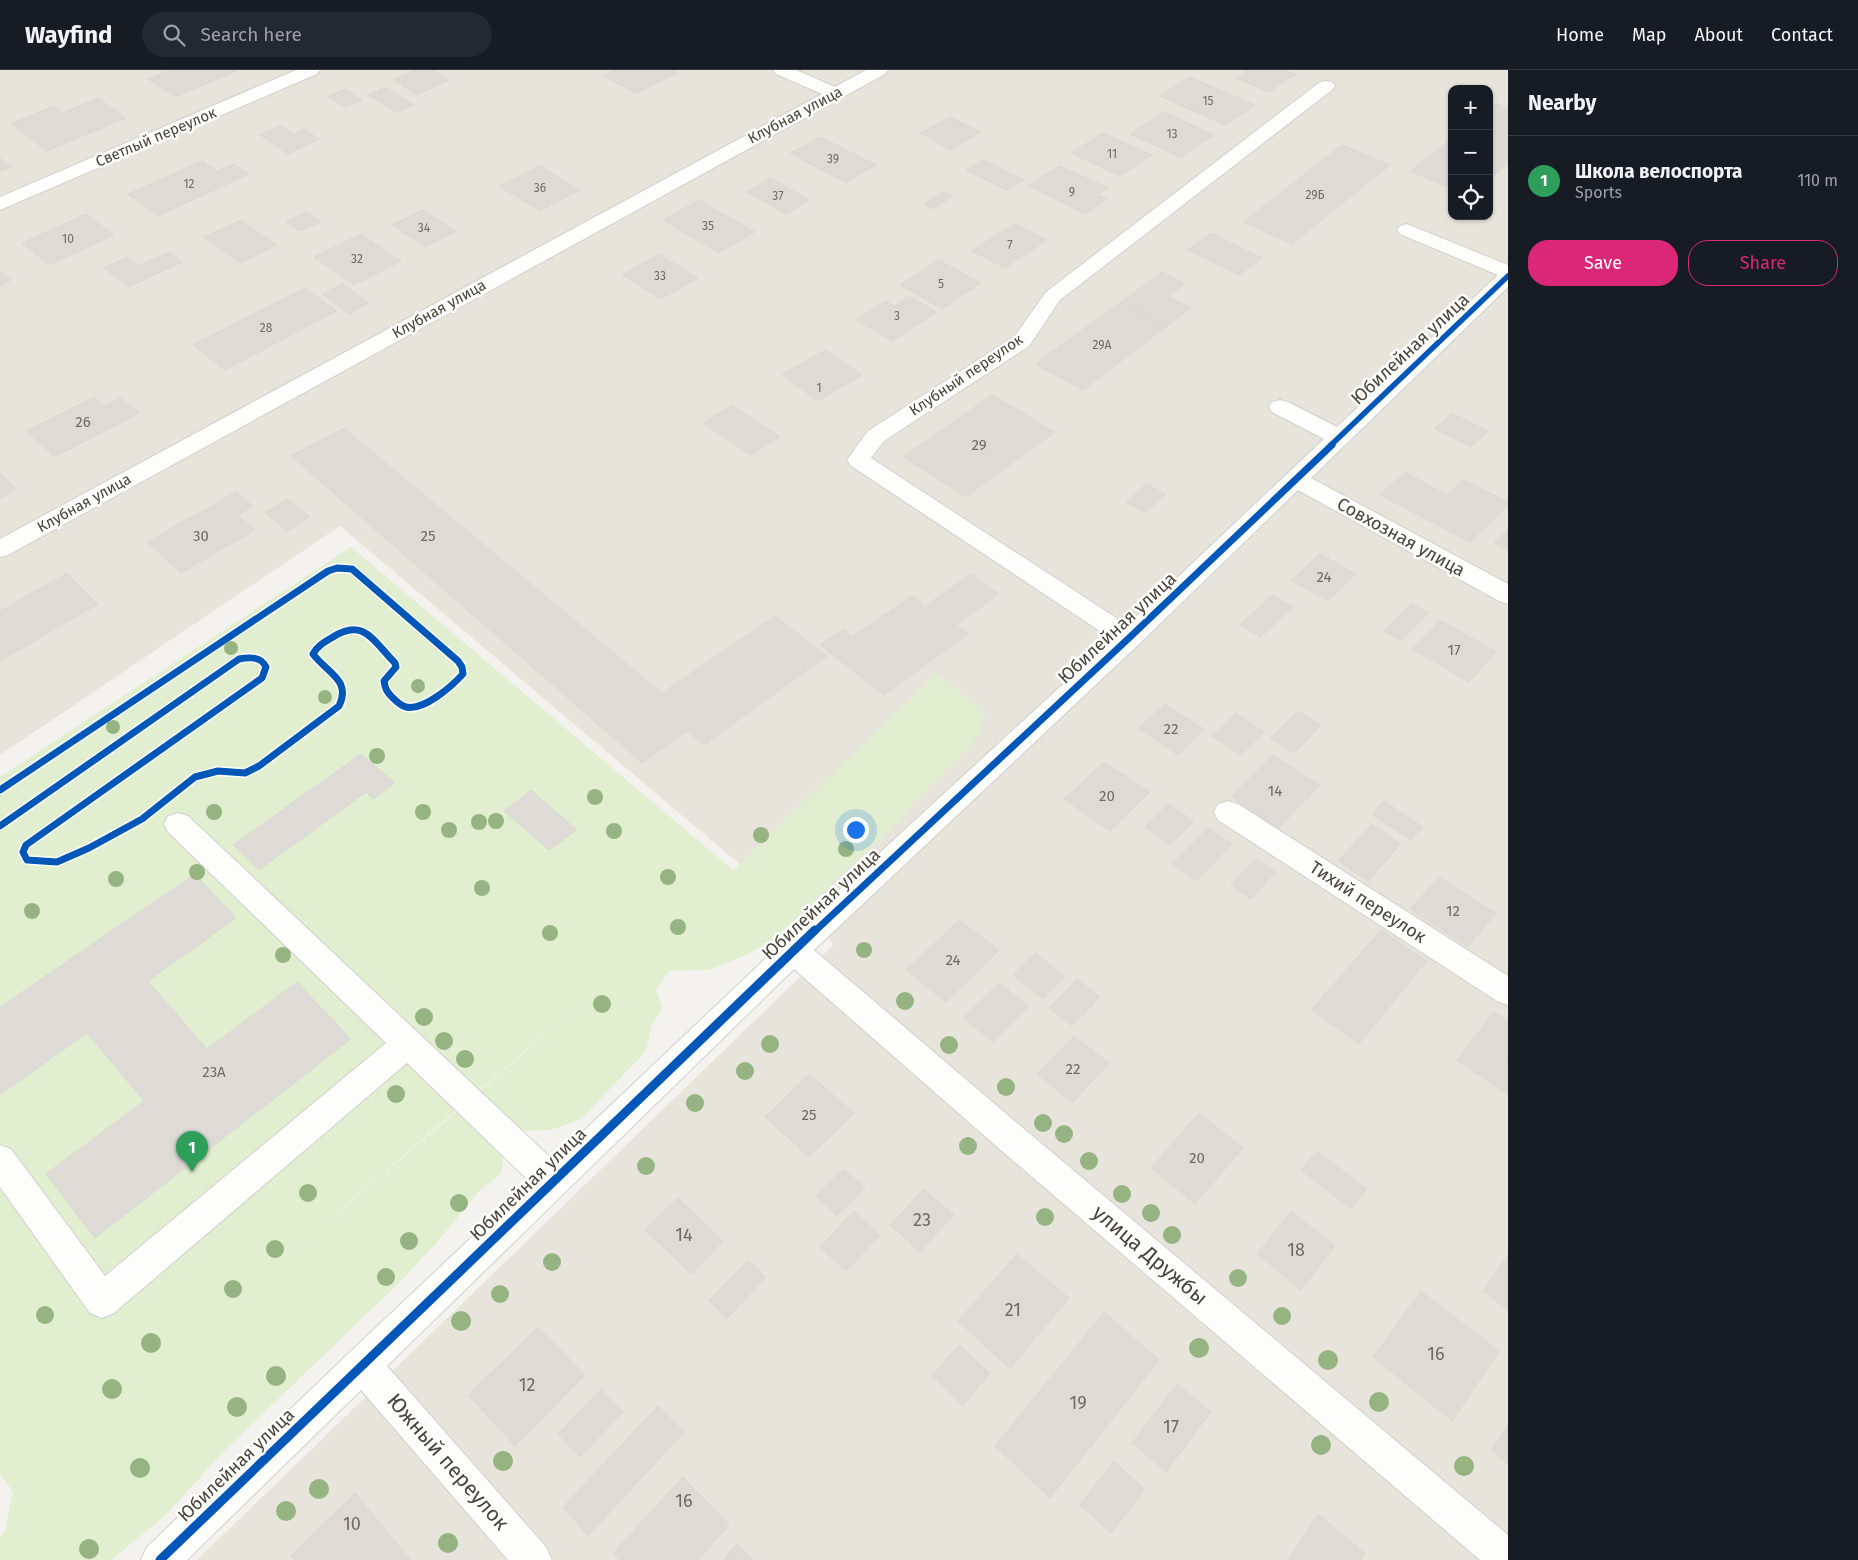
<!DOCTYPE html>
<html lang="en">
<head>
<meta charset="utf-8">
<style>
  :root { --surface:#171b24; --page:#242831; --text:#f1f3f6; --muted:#9ea1a6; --line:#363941; --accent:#db2777 }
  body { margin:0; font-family:"Fira Sans",sans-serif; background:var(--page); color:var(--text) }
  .controls { position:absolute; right:15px; top:15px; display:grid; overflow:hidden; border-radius:10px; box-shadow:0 1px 4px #0004 }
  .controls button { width:45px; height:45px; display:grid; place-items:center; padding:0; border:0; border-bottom:1px solid var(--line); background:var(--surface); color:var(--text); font:25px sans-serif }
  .you { position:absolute; left:855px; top:759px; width:18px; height:18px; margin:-12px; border:4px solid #fff; border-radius:50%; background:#1a73e8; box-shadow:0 0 0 8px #1a73e833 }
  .badge { display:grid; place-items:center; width:32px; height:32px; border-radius:50%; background:var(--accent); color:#fff; font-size:16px; font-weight:700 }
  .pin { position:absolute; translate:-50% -41px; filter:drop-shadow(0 1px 2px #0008) }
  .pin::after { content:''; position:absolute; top:26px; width:18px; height:15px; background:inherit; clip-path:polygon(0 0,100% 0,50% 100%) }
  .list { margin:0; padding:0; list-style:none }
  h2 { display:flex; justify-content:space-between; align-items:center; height:65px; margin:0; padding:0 20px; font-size:21px }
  h2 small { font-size:16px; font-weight:400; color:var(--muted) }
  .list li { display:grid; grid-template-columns:32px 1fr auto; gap:15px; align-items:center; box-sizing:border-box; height:90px; padding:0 20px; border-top:1px solid var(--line) }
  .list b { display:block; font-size:19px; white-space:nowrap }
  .list p { margin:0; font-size:16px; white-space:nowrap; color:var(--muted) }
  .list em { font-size:16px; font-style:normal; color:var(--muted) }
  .actions { display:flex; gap:10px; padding:15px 20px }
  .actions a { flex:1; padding:11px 0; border:1px solid var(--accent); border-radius:20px; text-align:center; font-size:18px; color:var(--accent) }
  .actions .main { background:var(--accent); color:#fff }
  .icon { flex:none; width:28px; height:28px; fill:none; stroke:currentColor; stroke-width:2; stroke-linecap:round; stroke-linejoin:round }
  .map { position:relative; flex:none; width:1508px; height:1490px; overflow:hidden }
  header { display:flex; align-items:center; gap:30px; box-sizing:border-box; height:70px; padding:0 25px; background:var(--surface); border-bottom:1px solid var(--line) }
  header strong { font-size:24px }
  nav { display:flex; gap:28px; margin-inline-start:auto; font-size:18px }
  .search { width:350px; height:45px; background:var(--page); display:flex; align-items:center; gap:12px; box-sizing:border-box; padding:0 18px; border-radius:28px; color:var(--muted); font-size:19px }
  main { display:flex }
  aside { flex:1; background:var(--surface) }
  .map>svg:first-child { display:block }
  .residential { fill:#e7e4dc; fill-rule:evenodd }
  .green { fill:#e1eecf }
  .building { fill:#dedbd6; stroke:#dcd9d4 }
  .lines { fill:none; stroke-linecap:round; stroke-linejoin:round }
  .minor-casing { stroke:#d2d0cb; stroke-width:2 }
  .minor { fill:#fdfdfc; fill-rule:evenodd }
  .cycleway-far2-casing { stroke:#fff; stroke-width:8 }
  .cycleway-far1-casing { stroke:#fff; stroke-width:10 }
  .cycleway-casing { stroke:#fff; stroke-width:12 }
  .cycleway-far2 { stroke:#0057b8; stroke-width:5.5 }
  .cycleway-far1 { stroke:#0057b8; stroke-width:7 }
  .cycleway { stroke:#0057b8; stroke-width:9 }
  .tree { fill:#96b382 }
  .labels { text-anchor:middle; stroke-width:5; stroke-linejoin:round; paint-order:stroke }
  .far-number-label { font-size:12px; fill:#706a61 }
  .far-street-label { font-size:15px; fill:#4b4439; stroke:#fff }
  .number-label { font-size:15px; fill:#706a61 }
  .street-label { font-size:18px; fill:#4b4439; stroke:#fff }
  .near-number-label { font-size:18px; fill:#706a61 }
  .near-street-label { font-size:21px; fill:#4b4439; stroke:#fff }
</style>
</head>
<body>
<header>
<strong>Wayfind</strong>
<div class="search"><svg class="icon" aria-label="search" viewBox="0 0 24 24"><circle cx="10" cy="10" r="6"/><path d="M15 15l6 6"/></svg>Search here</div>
<nav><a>Home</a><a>Map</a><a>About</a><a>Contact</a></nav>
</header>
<main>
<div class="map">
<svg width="1508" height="1490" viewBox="0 0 1508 1490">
  <rect width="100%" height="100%" fill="#f4f2ee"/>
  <path class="residential" d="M0,0H1508V1490H197L834,874L340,456L0,685ZM1452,19H1489V146H1452Z"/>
  <path class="green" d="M351,477L733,800L937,603L985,644L979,664L959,689L921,726L889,761L829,816L781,864L746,885L708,900L669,901L656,920L663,938L652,954L646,981L581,1049L551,1060L526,1061L499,1045L480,1021L642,880L216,1247L457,1041L503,1087L502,1103L479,1121L437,1172L401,1211L221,1384L166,1445L111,1490H0V1466L5,1462L13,1422L0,1403V707Z"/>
  <path class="building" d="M170,0H236L237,1L175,27L148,9Z
    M416,0H432L449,10L417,25L393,10Z
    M616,0H672L677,3L636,23L604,6Z
    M1248,0H1285L1296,4L1269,22L1236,8Z
    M1190,7L1255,35L1225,55L1160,26Z
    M385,17L414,35L397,42L368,25Z
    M345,19L362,30L345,37L328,27Z
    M98,28L126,48L47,81L11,54L53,36L62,43Z
    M1497,34L1508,38V94L1489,109V40Z
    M1164,42L1214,65L1180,87L1130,64Z
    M950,47L981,62L951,80L920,63Z
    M281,56L294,64L304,59L319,69L288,84L260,65Z
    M1103,63L1152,85L1120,106L1071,83Z
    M821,67L876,95L846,113L790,83Z
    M1452,69V119L1410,101Z
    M1342,75L1390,95L1292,174L1243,152Z
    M0,88L12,97L0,102Z
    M983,89L1024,110L1007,120L966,100Z
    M202,91L217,101L234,94L249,104L158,146L128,124Z
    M539,96L580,120L540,141L499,116Z
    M1060,96L1108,118L1098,125L1107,129L1085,144L1028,115Z
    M770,108L810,130L786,144L747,122Z
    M943,121L953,126L933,139L923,134Z
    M699,130L755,162L718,183L663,150Z
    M423,140L456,161L425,177L392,155Z
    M307,142L321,152L300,161L286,152Z
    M86,144L114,165L49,195L22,173Z
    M241,150L277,175L240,193L204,167Z
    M1015,153L1047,170L1005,198L972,181Z
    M1211,163L1262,188L1239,205L1187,180Z
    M361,164L401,191L354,215L314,187Z
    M169,182L182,192L129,217L104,198L127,187L138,196Z
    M659,184L698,208L661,229L622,205Z
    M939,190L981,213L942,239L900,215Z
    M0,201L11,210L0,216Z
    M1162,202L1185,214L1168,226L1191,238L1167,256L1121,232Z
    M342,214L369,233L349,244L322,224Z
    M305,218L337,241L225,300L193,275Z
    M909,226L937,242L892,271L856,250L886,231L894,236Z
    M1121,232L1167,256L1083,320L1035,294Z
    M825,280L862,305L818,331L782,305Z
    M992,325L1055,362L966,427L903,387Z
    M94,327L104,336L121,328L139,343L55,387L26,361Z
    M732,335L780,367L751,385L703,353Z
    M1452,343L1488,361L1471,377L1435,359Z
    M344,358L662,623L775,546L827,586L704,675L687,661L642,693L291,386Z
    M1405,402L1447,425L1463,409L1508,432V435L1470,472L1380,425Z
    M0,403L17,419L0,428Z
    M1146,414L1166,424L1145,443L1126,432Z
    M236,422L253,436L238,445L255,460L181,503L147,472Z
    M288,429L310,447L287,461L265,442Z
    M1508,459V481L1494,473Z
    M1320,484L1356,504L1328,531L1291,510Z
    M67,503L98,534L0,591V541Z
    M971,504L999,524L956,555L968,564L884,625L820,575L843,559L853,566L912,526L925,536Z
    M1272,525L1293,537L1261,567L1240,555Z
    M1411,534L1429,543L1401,571L1384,561Z
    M1440,550L1496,582L1469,612L1412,579Z
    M1165,634L1204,659L1178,685L1138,658Z
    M1298,641L1321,655L1294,683L1270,668Z
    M1236,643L1264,662L1241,685L1212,666Z
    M361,684L395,713L373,729L366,722L259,800L233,775Z
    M1273,685L1320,715L1278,759L1231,727Z
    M1104,692L1150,722L1110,761L1064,729Z
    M531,720L577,760L549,780L504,741Z
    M1384,731L1423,757L1411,770L1372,745Z
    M1168,734L1194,751L1170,775L1145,757Z
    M1372,754L1401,774L1368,811L1338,791Z
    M1208,758L1232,774L1196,811L1172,794Z
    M1256,789L1276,802L1251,829L1231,815Z
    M195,804L236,848L148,911L207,979L297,912L351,969L95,1168L46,1104L144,1031L87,963L0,1025V937Z
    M1439,807L1496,843L1468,877L1410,839Z
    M959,850L999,880L946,932L906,900Z
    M1381,860L1427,891L1359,974L1311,940Z
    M1035,883L1065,907L1043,929L1013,905Z
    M1077,909L1100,927L1072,956L1049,938Z
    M999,913L1029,936L993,972L963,948Z
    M1494,942L1508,951L1507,1024L1457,990Z
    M1074,966L1109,993L1072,1033L1037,1004Z
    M809,1004L854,1043L809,1087L765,1047Z
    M1199,1043L1243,1078L1195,1134L1151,1098Z
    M1317,1081L1367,1119L1351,1139L1301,1100Z
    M843,1099L865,1117L837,1146L816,1126Z
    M924,1119L954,1145L920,1182L890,1155Z
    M678,1128L723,1171L691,1204L645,1160Z
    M854,1141L880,1165L846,1201L820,1177Z
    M1291,1141L1335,1176L1301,1220L1257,1184Z
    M1017,1184L1069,1228L1010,1299L958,1251Z
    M1508,1185V1240L1483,1221Z
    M748,1190L766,1207L727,1249L709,1231Z
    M1421,1221L1499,1281L1452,1351L1373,1287Z
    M1104,1242L1159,1290L1050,1428L995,1376Z
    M538,1257L585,1305L515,1376L468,1325Z
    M959,1275L990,1303L963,1336L932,1306Z
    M1177,1314L1211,1342L1166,1402L1132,1373Z
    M601,1319L623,1342L580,1387L558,1364Z
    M658,1336L684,1362L588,1466L563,1437Z
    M1508,1354V1394L1491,1380Z
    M1114,1391L1145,1420L1111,1463L1080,1435Z
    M683,1407L729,1455L698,1490H620L613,1483Z
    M355,1423L411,1490H295L291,1486Z
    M1318,1444L1365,1483L1360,1490H1288Z
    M737,1474L753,1490H723Z"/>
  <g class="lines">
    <g class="minor-casing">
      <path id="minor" d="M296,0H320L317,4L0,140V127Z
        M773,0H796L835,17L866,0H888L885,4L8,485L0,487V469L822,24L776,4Z
        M1326,11L1332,12L1335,16L1332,20L1060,230L1029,276L884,371L871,388L1127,555L1324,369L1272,342L1269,337L1272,332L1280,330L1288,332L1337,357L1498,205L1400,164L1397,160L1400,156L1407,154L1508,195V217L1311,408L1508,514V534L1499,531L1298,420L1138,575L814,880L1017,1053L1508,1465V1490H1480L995,1075L794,899L387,1296L546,1477L552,1490H508L361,1320L187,1490H141L147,1477L350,1282L530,1112L407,993L114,1243L102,1248L90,1243L0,1117V1075L11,1079L105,1206L386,973L168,762L164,754L168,746L178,743L188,746L553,1090L784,871L1112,569L850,395L847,390L868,361L1015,266L1046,222L1320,12Z
        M1228,731L1238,734L1508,906V935L1497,931L1218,750L1214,742L1218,734Z"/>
    </g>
    <use href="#minor" class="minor"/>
    <g class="cycleway-far2-casing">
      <path id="cycleway-far2" d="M1330,376L1508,206"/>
    </g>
    <g class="cycleway-far1-casing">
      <path id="cycleway-far1" d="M0,720L328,501L337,498L352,499L458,591L462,597L463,604C452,616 424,641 406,637C401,636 396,631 393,628C387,622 385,619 384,611L396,597L395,593C374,572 364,547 333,567C325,572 318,575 313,584C326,602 352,610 339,636L259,696L245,703L218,701L195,707L142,749L89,778L57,792L27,790L23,782L26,775L262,608L266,597C261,586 249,587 239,589L0,756
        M814,862L1129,568L1332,375"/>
    </g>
    <g class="cycleway-casing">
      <path id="cycleway" d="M160,1490L815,860"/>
    </g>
    <use href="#cycleway-far2" class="cycleway-far2"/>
    <use href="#cycleway-far1" class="cycleway-far1"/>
    <use href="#cycleway" class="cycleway"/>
  </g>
  <g class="tree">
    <circle cx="231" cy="578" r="7"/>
    <circle cx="418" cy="616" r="7"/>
    <circle cx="325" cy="627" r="7"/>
    <circle cx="113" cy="657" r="7"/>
    <circle cx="377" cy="686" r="8"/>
    <circle cx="595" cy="727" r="8"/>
    <circle cx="214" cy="742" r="8"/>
    <circle cx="423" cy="742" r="8"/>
    <circle cx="496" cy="751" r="8"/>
    <circle cx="479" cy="752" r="8"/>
    <circle cx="449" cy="760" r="8"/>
    <circle cx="614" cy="761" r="8"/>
    <circle cx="761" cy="765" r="8"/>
    <circle cx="846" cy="779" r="8"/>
    <circle cx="197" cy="802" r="8"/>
    <circle cx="668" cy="807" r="8"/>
    <circle cx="116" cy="809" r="8"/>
    <circle cx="482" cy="818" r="8"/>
    <circle cx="32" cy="841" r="8"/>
    <circle cx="678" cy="857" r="8"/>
    <circle cx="550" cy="863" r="8"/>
    <circle cx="864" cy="880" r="8"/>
    <circle cx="283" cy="885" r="8"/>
    <circle cx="905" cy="931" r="9"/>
    <circle cx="602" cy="934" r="9"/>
    <circle cx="424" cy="947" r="9"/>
    <circle cx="444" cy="971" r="9"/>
    <circle cx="770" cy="974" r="9"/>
    <circle cx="949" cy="975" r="9"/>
    <circle cx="465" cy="989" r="9"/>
    <circle cx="745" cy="1001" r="9"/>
    <circle cx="1006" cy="1017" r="9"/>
    <circle cx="396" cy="1024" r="9"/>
    <circle cx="695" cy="1033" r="9"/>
    <circle cx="1043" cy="1053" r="9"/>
    <circle cx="1064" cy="1064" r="9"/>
    <circle cx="968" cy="1076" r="9"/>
    <circle cx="1089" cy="1091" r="9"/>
    <circle cx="646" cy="1096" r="9"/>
    <circle cx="308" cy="1123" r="9"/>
    <circle cx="1122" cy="1124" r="9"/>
    <circle cx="459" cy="1133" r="9"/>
    <circle cx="1151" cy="1143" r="9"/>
    <circle cx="1045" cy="1147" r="9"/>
    <circle cx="1172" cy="1165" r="9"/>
    <circle cx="409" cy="1171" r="9"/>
    <circle cx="275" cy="1179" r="9"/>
    <circle cx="552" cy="1192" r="9"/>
    <circle cx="386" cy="1207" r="9"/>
    <circle cx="1238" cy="1208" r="9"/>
    <circle cx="233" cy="1219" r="9"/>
    <circle cx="500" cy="1224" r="9"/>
    <circle cx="45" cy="1245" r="9"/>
    <circle cx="1282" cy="1246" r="9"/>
    <circle cx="461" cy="1251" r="10"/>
    <circle cx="151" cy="1273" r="10"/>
    <circle cx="1199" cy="1278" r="10"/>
    <circle cx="1328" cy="1290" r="10"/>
    <circle cx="276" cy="1306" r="10"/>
    <circle cx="112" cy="1319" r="10"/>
    <circle cx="1379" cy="1332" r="10"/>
    <circle cx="237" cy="1337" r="10"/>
    <circle cx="1321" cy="1375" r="10"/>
    <circle cx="503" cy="1391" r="10"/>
    <circle cx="1464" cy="1396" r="10"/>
    <circle cx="140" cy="1398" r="10"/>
    <circle cx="319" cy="1419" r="10"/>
    <circle cx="286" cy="1441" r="10"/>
    <circle cx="448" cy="1473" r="10"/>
    <circle cx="89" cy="1479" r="10"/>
  </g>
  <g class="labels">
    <g class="far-number-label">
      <text x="1208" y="35">15</text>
      <text x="1172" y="68">13</text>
      <text x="1112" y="88">11</text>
      <text x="833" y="93">39</text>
      <text x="189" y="118">12</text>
      <text x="540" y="122">36</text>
      <text x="1072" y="126">9</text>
      <text x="1315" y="129">29Б</text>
      <text x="778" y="130">37</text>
      <text x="708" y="160">35</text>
      <text x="424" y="162">34</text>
      <text x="68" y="173">10</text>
      <text x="1010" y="179">7</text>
      <text x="357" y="193">32</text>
      <text x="660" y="210">33</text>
      <text x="941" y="218">5</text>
      <text x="897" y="250">3</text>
      <text x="266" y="262">28</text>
      <text x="1102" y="279">29А</text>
      <text x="819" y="322">1</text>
    </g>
    <g class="far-street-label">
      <text transform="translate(795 45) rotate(-28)" y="5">Клубная улица</text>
      <text transform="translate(156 67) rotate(-23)" y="5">Светлый переулок</text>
      <text transform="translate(439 239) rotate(-29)" y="5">Клубная улица</text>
      <text transform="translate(966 305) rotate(-34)" y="5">Клубный переулок</text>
      <text transform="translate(84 433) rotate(-29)" y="5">Клубная улица</text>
    </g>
    <g class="number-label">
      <text x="83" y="357">26</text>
      <text x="979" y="380">29</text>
      <text x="201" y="471">30</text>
      <text x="428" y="471">25</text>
      <text x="1324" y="512">24</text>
      <text x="1454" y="585">17</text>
      <text x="1171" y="664">22</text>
      <text x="1275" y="726">14</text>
      <text x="1107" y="731">20</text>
      <text x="1453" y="846">12</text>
      <text x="953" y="895">24</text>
      <text x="1073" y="1004">22</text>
      <text x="214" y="1007">23А</text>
      <text x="809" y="1050">25</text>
      <text x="1197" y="1093">20</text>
    </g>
    <g class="street-label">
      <text transform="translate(1410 279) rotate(-43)" y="6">Юбилейная улица</text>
      <text transform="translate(1401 467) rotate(29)" y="6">Совхозная улица</text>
      <text transform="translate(1117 558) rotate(-43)" y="6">Юбилейная улица</text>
      <text transform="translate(1368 832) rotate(33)" y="6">Тихий переулок</text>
      <text transform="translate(821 834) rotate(-43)" y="6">Юбилейная улица</text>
      <text transform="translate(528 1114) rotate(-44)" y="6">Юбилейная улица</text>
      <text transform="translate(236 1395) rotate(-44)" y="6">Юбилейная улица</text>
    </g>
    <g class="near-number-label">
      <text x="922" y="1156">23</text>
      <text x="684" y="1171">14</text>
      <text x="1296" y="1186">18</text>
      <text x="1013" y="1246">21</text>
      <text x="1436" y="1290">16</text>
      <text x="527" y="1321">12</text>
      <text x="1078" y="1339">19</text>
      <text x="1171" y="1363">17</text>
      <text x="684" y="1437">16</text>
      <text x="352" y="1460">10</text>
    </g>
    <g class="near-street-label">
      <text transform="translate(1150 1185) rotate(40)" y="7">улица Дружбы</text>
      <text transform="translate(448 1392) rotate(49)" y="7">Южный переулок</text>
    </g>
  </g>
</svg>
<div class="controls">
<button>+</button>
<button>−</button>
<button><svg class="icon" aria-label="locate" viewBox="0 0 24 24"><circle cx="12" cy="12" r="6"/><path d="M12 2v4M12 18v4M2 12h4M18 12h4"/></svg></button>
</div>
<div class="you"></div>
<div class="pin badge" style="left:192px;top:1102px;background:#2e9e5b">1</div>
</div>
<aside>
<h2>Nearby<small></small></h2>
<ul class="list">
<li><span class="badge" style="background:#2e9e5b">1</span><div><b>Школа велоспорта</b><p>Sports</p></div><em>110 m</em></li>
</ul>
<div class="actions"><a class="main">Save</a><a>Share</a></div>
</aside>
</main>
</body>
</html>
